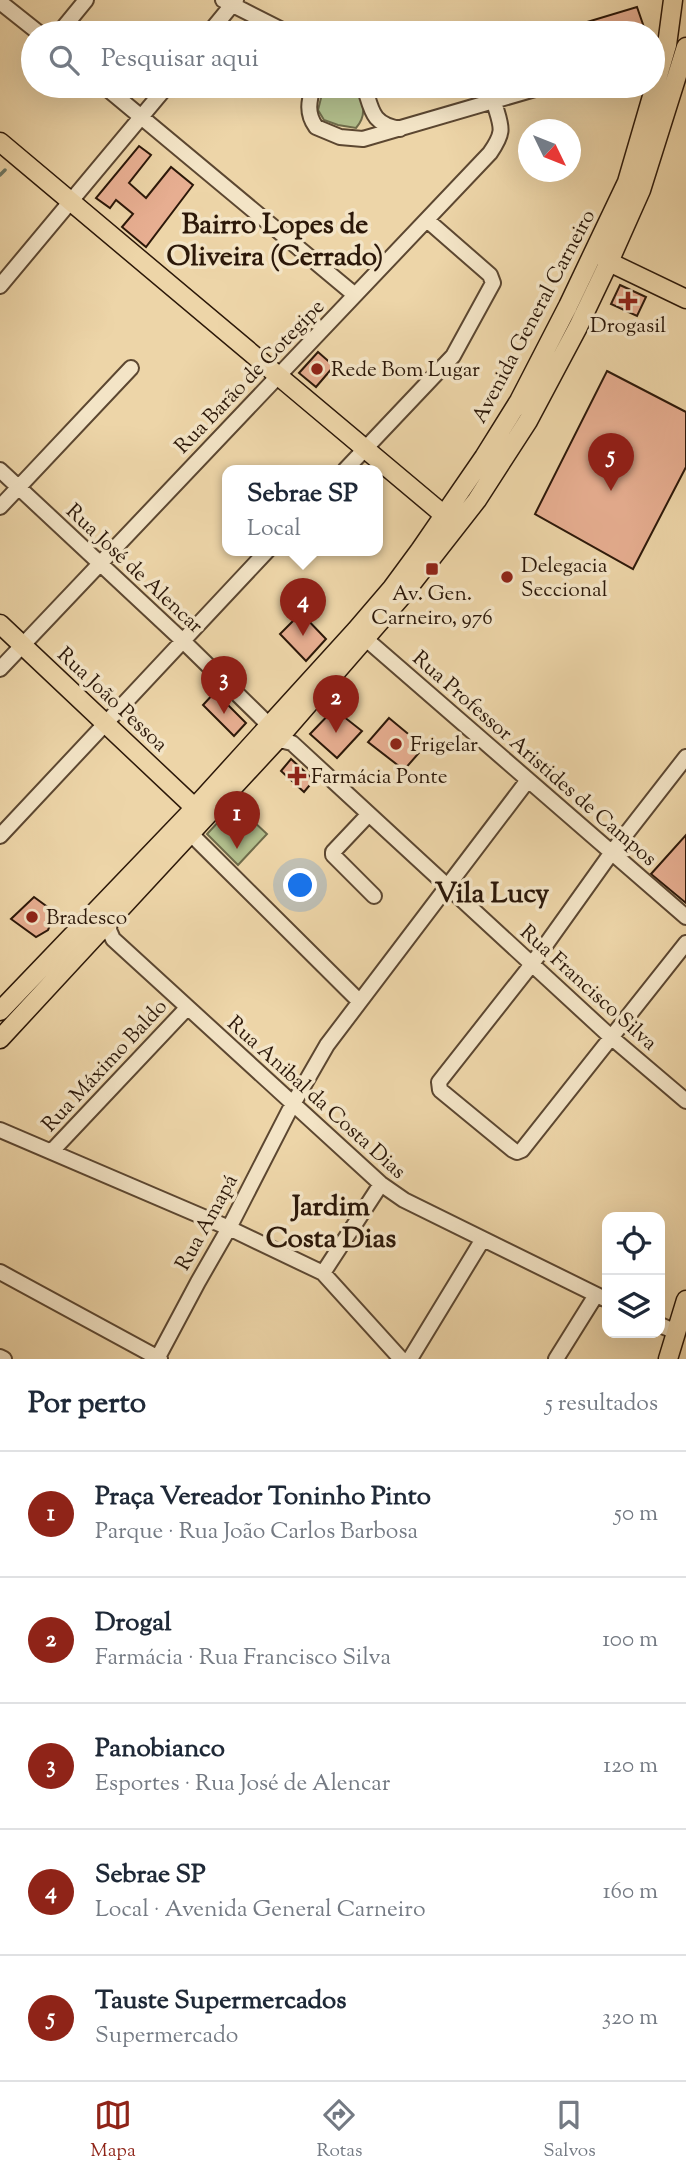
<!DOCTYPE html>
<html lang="pt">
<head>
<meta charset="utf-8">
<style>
  :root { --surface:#fff; --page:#f2f2f3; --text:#1f2937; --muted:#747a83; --line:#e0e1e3; --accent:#8f2418 }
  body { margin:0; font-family:"Sorts Mill Goudy",serif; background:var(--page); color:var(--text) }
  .controls { position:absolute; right:21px; bottom:21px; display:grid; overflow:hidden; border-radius:14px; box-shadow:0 7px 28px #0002 }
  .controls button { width:63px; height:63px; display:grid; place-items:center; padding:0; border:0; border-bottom:2px solid var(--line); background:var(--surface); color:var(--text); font:35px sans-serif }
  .compass { position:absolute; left:518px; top:119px; width:63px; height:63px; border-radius:50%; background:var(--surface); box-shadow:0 7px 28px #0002; rotate:133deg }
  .you { position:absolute; left:301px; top:886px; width:24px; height:24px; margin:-18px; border:5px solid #fff; border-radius:50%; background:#1a73e8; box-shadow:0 0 0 10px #1a73e833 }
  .badge { display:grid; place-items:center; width:46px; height:46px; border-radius:50%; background:var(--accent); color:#fff; font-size:23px; font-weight:700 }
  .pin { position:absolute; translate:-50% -58px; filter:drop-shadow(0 2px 4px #0008) }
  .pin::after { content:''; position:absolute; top:37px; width:24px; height:21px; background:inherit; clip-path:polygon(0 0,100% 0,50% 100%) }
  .popup { position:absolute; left:222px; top:465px; width:161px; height:91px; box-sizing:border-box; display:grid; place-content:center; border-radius:14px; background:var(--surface); filter:drop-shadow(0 2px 5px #0005); font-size:23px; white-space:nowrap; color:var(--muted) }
  .popup b { font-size:26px; color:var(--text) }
  .popup::after { content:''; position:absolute; left:50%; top:100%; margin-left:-14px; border:14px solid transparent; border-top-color:var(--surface) }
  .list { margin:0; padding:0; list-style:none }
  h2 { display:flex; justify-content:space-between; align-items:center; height:91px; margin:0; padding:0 28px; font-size:30px }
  h2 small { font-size:23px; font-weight:400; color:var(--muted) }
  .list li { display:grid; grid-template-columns:46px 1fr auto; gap:21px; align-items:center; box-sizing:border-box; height:126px; padding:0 28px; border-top:2px solid var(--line) }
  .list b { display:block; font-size:26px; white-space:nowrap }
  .list p { margin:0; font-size:23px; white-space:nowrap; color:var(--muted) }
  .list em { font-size:23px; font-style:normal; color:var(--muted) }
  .icon { flex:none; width:38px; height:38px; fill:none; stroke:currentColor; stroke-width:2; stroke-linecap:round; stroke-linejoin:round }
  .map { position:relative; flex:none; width:686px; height:1359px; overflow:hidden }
  .search { position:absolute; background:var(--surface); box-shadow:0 7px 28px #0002; left:21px; right:21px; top:21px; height:77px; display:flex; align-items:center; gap:18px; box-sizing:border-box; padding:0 24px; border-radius:38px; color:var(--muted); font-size:26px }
  .sheet { height:721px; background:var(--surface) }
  nav { display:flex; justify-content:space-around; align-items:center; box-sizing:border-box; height:98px; border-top:2px solid var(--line); background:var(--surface); font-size:19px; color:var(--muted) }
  nav a { display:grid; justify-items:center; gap:4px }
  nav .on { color:var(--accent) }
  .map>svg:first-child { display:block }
  .green { fill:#b2be8c; stroke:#6f6b4a; stroke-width:2 }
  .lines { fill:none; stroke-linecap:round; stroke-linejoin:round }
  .stream { stroke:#6d7967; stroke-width:3.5 }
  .building { fill:#e7ae91; stroke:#2c1809; stroke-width:2 }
  .minor-casing { stroke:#5c4731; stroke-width:18 }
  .major-casing { stroke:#2c1809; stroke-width:21 }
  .minor { stroke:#f3e4c6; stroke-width:14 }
  .major { stroke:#edd5a8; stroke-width:18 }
  .poi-dot { fill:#8f2418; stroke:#f3e4c6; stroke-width:2.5 }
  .labels { text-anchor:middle; stroke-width:7; stroke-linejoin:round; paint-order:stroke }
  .street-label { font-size:21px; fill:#2c1809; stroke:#f3e4c6 }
  .poi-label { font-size:21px; fill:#2c1809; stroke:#f3e4c6; text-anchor:start }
  .district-label { font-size:28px; font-weight:bold; fill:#2c1809; stroke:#f3e4c6 }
</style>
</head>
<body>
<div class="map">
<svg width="686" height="1359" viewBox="0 0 686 1359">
  <rect width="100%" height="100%" fill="#edd5a8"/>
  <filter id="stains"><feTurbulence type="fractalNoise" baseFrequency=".00286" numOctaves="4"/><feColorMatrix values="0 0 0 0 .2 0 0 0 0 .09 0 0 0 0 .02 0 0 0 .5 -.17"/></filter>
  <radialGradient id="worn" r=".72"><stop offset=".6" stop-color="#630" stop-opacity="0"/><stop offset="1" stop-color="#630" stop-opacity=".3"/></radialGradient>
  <path class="green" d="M324,86H355C363,99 368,115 356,128L338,125L324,120L318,110Z
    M235,804L267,834L238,865L207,834Z"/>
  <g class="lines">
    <path class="stream" d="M0,175L5,170"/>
  </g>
  <path class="building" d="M637,7L646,33H557V31Z
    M139,146L151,155L129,183L146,198L171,167L193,185L146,247L122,227L133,214L116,200L110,208L96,198Z
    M620,285L646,297L637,316L611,304Z
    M318,352L334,366L316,387L299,373Z
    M607,371L686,412V467L633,569L535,514Z
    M301,613L326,639L306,661L280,634Z
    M215,692L246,723L234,736L203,705Z
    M334,709L362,731L337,758L310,734Z
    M389,718L424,747L404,770L368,742Z
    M291,759L314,780L304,792L281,771Z
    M686,835V903L651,874Z
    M34,897L53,911L50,915L53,918L48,930L36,937L11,919Z"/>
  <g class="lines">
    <g class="minor-casing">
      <path id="minor" d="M223,0L288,33
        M0,2L39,33
        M59,33L86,0
        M209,33L236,0
        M104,86L355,295
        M313,86C309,101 306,113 316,127L340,137L363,139L545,86
        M364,86C372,110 371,124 400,129
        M0,286L167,86
        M0,470L182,640L270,726
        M345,470L453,356L493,283L490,275L427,220
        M0,507L131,368
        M359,633L686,917
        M0,669L490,153C506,130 501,127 494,102
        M276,741H284L292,743L612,1038L686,1101
        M686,757L612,852L532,964L439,1082L440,1090L513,1150L517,1152L522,1150L686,943
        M368,815L333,852V855L374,896
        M191,834L359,1001
        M0,836L268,550
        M110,922L109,930L113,939L381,1184L404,1200L607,1300
        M0,1130L229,1228L323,1273L401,1359
        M52,1151L187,1008
        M0,1272L160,1359
        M323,1273L381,1184
        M660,1325L676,1332
        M0,1357L4,1359
        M157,1359L198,1282L229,1228L289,1111L327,1045L528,780
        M410,1359L483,1239
        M556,1359L596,1295"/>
    </g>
    <g class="major-casing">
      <path id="major" d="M0,142L444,515
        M602,256L609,262L686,299
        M0,624L194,807
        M0,1011L186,817L356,630L392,588L420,550L484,457L519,401L568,306L627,182L667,45L673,0
        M0,1039L276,741L402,596L477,500L528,421L578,327L609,262L641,190L686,47
        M668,1359L686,1300"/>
    </g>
    <use href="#minor" class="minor"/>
    <use href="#major" class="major"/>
  </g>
  <g class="poi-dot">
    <path d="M624.5 290.5h7v7h7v7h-7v7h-7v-7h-7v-7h7z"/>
    <circle cx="317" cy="369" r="7"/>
    <rect x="425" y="562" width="14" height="14" rx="3.5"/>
    <circle cx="507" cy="577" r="7"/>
    <circle cx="396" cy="744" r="7"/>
    <path d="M293.5 765.5h7v7h7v7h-7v7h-7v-7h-7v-7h7z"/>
    <circle cx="32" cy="917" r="7"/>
  </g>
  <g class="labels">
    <g class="street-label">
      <text transform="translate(533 316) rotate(-62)" y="7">Avenida General Carneiro</text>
      <text transform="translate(249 376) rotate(-46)" y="7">Rua Barão de Cotegipe</text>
      <text transform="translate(135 568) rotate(43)" y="7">Rua José de Alencar</text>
      <text transform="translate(113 699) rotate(43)" y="7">Rua João Pessoa</text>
      <text transform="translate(535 758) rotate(41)" y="7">Rua Professor Aristides de Campos</text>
      <text transform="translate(589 987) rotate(42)" y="7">Rua Francisco Silva</text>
      <text transform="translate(104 1065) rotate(-47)" y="7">Rua Máximo Baldo</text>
      <text transform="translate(317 1097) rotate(42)" y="7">Rua Anibal da Costa Dias</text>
      <text transform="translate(206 1222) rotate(-61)" y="7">Rua Amapá</text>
    </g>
    <g class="poi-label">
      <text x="628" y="332" text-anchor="middle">Drogasil</text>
      <text x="331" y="376">Rede Bom Lugar</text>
      <text x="521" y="572">Delegacia<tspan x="521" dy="24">Seccional</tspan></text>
      <text x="432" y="600" text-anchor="middle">Av. Gen.<tspan x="432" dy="24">Carneiro, 976</tspan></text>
      <text x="410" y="751">Frigelar</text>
      <text x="311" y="783">Farmácia Ponte</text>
      <text x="46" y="924">Bradesco</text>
    </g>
    <g class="district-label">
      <text x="275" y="233">Bairro Lopes de<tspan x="275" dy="32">Oliveira (Cerrado)</tspan></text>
      <text x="492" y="902">Vila Lucy</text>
      <text x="331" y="1215">Jardim<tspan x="331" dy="32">Costa Dias</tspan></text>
    </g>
  </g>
  <rect width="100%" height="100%" filter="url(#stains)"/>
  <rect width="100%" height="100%" fill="url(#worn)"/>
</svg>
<div class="controls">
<button><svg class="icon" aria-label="locate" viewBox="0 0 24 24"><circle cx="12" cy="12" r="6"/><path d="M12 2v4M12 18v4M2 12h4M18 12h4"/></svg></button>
<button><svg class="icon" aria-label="layers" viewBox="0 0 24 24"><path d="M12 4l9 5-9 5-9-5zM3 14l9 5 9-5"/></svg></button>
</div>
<svg class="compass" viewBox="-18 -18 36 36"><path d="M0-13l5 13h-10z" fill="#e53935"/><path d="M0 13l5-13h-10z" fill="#747a83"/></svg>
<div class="you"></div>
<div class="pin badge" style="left:237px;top:849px">1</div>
<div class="pin badge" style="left:336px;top:733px">2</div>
<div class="pin badge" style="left:224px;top:714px">3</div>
<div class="pin badge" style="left:303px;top:636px">4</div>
<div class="popup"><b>Sebrae SP</b>Local</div>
<div class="pin badge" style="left:611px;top:491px">5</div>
<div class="search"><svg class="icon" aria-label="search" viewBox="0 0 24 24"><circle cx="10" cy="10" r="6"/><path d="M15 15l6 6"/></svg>Pesquisar aqui</div>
</div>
<section class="sheet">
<h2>Por perto<small>5 resultados</small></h2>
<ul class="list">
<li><span class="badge">1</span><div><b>Praça Vereador Toninho Pinto</b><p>Parque · Rua João Carlos Barbosa</p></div><em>50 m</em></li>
<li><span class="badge">2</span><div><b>Drogal</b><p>Farmácia · Rua Francisco Silva</p></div><em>100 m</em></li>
<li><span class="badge">3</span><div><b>Panobianco</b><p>Esportes · Rua José de Alencar</p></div><em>120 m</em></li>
<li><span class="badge">4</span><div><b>Sebrae SP</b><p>Local · Avenida General Carneiro</p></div><em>160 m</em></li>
<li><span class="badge">5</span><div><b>Tauste Supermercados</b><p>Supermercado</p></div><em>320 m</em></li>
</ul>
</section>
<nav>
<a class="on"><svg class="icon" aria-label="map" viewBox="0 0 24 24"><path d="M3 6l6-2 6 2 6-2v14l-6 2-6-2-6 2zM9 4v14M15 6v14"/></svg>Mapa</a>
<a><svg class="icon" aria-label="directions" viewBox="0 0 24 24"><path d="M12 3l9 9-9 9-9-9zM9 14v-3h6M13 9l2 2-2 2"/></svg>Rotas</a>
<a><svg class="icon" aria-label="saved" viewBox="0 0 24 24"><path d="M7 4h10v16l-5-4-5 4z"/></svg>Salvos</a>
</nav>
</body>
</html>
